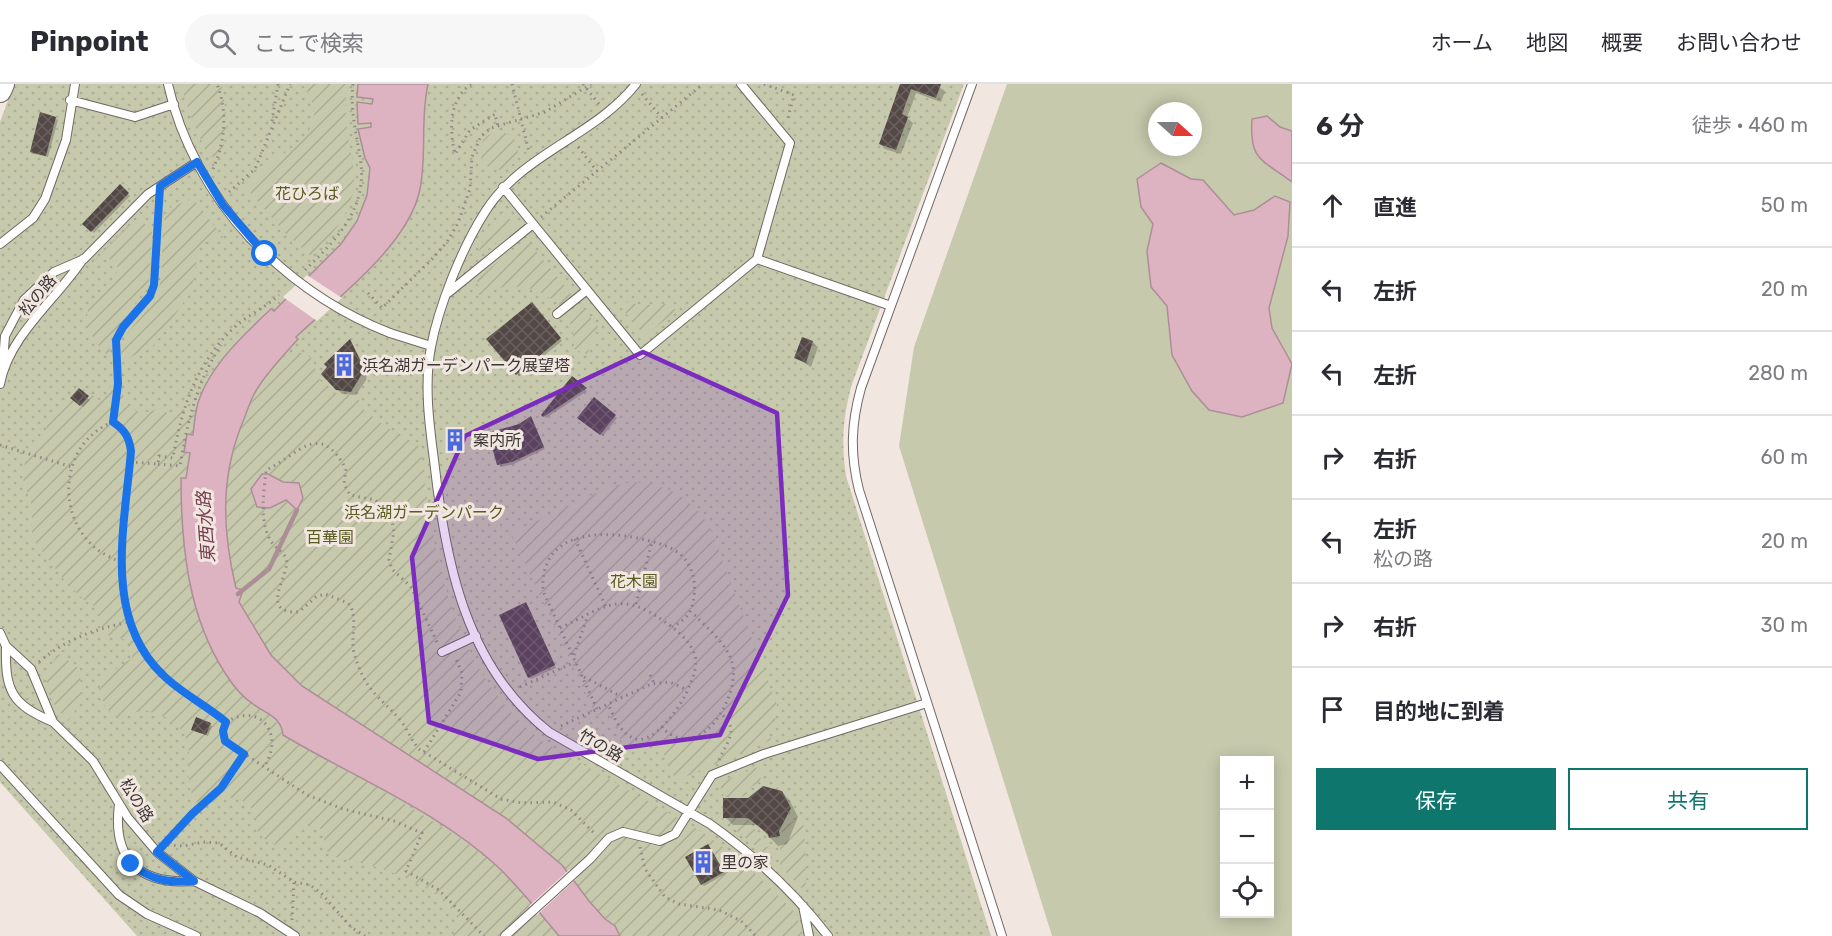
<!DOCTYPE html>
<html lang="ja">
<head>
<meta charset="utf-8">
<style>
  :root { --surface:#fff; --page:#f7f7f7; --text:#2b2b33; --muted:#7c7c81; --line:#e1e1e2; --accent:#0f766e }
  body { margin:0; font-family:Rubik,"Noto Sans JP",sans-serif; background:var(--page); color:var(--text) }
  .controls { position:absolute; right:18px; bottom:18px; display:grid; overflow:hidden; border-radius:0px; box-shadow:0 3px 15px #0003 }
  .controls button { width:54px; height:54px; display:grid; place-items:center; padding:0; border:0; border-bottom:2px solid var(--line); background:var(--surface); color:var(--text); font:30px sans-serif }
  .compass { position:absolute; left:1148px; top:18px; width:54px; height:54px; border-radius:50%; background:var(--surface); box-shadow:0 3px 15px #0003; rotate:111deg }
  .stop { position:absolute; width:18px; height:18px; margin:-14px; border:4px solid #1a73e8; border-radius:50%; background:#fff }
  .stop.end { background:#1a73e8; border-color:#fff; box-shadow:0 2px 6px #0008 }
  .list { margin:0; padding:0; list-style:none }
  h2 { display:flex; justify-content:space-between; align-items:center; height:78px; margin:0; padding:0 24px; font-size:26px }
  h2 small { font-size:20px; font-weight:400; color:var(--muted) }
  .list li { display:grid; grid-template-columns:39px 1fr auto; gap:18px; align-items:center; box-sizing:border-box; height:84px; padding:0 24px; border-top:2px solid var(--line) }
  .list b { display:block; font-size:22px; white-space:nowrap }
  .list p { margin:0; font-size:20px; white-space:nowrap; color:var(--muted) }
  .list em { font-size:20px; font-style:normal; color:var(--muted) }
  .actions { display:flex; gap:12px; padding:18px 24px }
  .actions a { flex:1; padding:14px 0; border:2px solid var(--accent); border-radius:0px; text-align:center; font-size:21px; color:var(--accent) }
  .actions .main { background:var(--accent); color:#fff }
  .icon { flex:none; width:33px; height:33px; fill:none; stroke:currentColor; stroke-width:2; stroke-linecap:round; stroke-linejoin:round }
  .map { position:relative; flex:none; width:1292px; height:852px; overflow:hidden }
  header { display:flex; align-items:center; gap:36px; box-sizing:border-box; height:84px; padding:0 30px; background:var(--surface); border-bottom:2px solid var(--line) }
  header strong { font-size:28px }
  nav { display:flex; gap:33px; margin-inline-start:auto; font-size:21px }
  .search { width:420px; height:54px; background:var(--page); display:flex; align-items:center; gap:15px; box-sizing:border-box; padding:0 21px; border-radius:33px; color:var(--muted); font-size:22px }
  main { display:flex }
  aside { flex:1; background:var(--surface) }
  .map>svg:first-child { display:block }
  .grass { fill:#c6c9ac; fill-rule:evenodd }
  .park { fill:url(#park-dots) }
  .garden { fill:url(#garden-furrows) }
  .water { fill:#ddb3c1; stroke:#ac8e97; stroke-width:1.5 }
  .pier { fill:#f2e7e0 }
  .shadow { fill:#0003 }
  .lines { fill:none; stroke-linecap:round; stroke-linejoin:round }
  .stream { stroke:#ac8e97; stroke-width:4.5 }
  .building { fill:url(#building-cross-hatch) }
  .service-casing { stroke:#726963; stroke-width:10 }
  .secondary-casing { stroke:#726963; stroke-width:24 }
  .path { stroke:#908984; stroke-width:3; stroke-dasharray:1.5 4.5; stroke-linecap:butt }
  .service { stroke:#fff; stroke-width:8 }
  .secondary { stroke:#fff; stroke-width:22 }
  .service-bridge-casing { stroke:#726963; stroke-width:10; stroke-linecap:butt }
  .service-bridge { stroke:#fff; stroke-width:8 }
  .route { stroke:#1a73e8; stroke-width:8 }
  .marked { fill:#7b2cbf; fill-opacity:0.2; stroke:#7b2cbf; stroke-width:4.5; stroke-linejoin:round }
  .labels { text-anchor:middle; stroke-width:6; stroke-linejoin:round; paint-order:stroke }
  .park-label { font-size:16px; fill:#595b1f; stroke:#f2e7e0 }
  .street-label { font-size:16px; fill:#3b3735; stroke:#f2e7e0 }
  .poi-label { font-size:16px; fill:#3b3735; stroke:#f2e7e0; text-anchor:start }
  .water-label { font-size:18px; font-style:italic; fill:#753e53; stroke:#f2e7e0 }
</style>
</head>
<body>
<header>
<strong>Pinpoint</strong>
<div class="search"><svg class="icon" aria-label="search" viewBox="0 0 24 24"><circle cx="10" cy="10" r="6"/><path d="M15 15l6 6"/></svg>ここで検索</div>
<nav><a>ホーム</a><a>地図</a><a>概要</a><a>お問い合わせ</a></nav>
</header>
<main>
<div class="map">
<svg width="1292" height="852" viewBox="0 0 1292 852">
  <defs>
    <pattern id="park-dots" width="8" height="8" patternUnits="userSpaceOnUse" patternTransform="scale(1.5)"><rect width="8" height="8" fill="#c6c9ac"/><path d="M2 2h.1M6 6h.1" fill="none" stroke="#abad95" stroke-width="1.8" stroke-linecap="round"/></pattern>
    <pattern id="garden-furrows" width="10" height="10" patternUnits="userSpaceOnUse" patternTransform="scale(1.5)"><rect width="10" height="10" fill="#c6c9ac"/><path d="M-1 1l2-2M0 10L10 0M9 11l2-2" fill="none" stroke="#abad95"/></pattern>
    <pattern id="building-cross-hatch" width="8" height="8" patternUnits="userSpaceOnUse" patternTransform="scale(1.5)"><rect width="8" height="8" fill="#534846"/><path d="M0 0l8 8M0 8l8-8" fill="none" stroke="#6a615f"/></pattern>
  </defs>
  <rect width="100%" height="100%" fill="#f2e7e0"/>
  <path class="grass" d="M1007,0H1292V852H1052L899,362L914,263ZM1157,27H1193V63H1157ZM1224,676H1270V830H1224Z"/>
  <path class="park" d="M14,0H964L852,300C843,332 841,359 846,392L991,852H137L0,698V38Z"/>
  <path class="garden" d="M181,0H221L228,40L221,74L208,72L190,31Z
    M302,0H347C338,81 386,101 311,172L285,149L245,102C250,98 254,92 259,88C285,65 338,48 302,0Z
    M480 67a19 19 0 1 1 38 0a19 19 0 1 1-38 0Z
    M190,116L197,119L224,154C188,151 201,184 190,207C188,213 154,262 151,264C141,270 131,271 122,279C117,247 144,237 156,212C168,186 157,156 166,130L172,122Z
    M503,127L516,142L474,177L487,149Z
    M139,138L144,139L152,148L149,199L111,255L109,272C94,259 79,238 92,218C101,204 114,200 118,184L114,177L106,174L92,179L128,142Z
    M526,155L572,211L560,221C535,200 508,197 479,211L477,195Z
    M625,218L643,221L670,220L676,227L645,252L620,222Z
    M579,220L598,242L587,270L574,265L573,247L566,230Z
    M296,267L312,274L318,294L331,308L353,312L361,318L364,326L396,350L417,360L421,369C434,476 453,587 542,657L704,749L748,783L789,822L795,829L803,852H620L612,838L605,835L589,817L562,781L506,734L345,631L341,626C278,599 233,528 226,461C225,456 228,453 228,448C228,435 223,419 225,404C228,376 237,350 248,325C257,305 273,275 296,267Z
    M112,300H122C120,320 139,337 158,324L172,331L180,328L196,331L193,352L188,351L185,368L190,369L186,395L181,394L254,621L267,627L282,644L460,754L498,783L559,852H453L459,837C439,797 371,780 330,772C323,761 325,751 318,741L307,740C296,753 288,760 271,761L258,749C259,716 231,705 205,722L193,717L188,689L189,663L184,648L168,634L145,626L117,633L105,623L99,605L105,593L132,574V563L126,556L104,550L99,534L101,526L84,516L65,497L32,454V422L23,395L25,378L22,372L43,352L51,332L79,302L99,316L105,313Z
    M632,398C669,401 686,410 709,441L777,621L774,645L768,647L771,656L676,697L657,656L627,670L608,627L596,632L511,449L609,403Z
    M59,570L80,585L81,618L68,637C47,617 38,593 59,570Z
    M763,681L760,697L746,707L749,712L724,713L719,699Z
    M722,735H748L766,763L772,762V775Z
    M803,736L807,789L805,807L780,782V755L784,754L782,744L793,737Z"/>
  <path class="water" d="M358,0H428C420,36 427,70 420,105C409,161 337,214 296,253L298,255C284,271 268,287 257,305C251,314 248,325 244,335C220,391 222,446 236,504L243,506L239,518L271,571L302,602L506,734L562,781L589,817L605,835L615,842L620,852H559C540,829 520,804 498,783C436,726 355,694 283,651C281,632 266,630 253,620C242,613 232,600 225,589C188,532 181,461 181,394H186L190,369L184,368L187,350L193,351C194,341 195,329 198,319C209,283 244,250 271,225L274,227L341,160L357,137L367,111L370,84L365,74L358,45L371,43V39L358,40L357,18L372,20L373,15L357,13Z
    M1267,32L1280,43L1292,47V98C1262,75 1249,77 1252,35Z
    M1161,79L1191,95L1203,96L1234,131L1254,126L1275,112L1290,118L1288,152L1269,224L1272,244L1292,280L1283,319L1242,333L1209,326L1192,307L1172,271L1167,222L1151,203L1147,167L1153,140L1141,123L1137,95Z
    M262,390H268L283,398L299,399L303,414L297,426L286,416L270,424L257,423L251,405Z"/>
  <path class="pier" d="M307,191L342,214L317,237L283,213Z
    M570,785L577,794L537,831L529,822Z"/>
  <path class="shadow" d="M901,0H934L945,7L941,18L916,9L907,34L913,39L901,70L885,65L880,60Z
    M55,34L58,36L48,73L34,70L31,68Z
    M120,102L130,112L94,149L85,140Z
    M532,220L562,257L519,292L488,255Z
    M350,257L367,287L366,296L356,311L342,310L323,290Z
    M813,258L818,263L811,283L796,274Z
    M572,294L587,307L546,334L543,331Z
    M79,306L90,316L83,323L72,314Z
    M615,332L617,334L603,352L581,335Z
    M532,336L545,365L514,380L501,383L499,380Z
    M528,522L556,584L531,595L529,593Z
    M210,640L212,642L208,652L195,647Z
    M782,708L790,717L798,733L787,760L778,762L758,741H733L725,733L749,716Z
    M710,763L725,790L704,802L702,800Z"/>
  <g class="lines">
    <path class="stream" d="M238,510L269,485L297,426"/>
  </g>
  <path class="building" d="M900,0H941L936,14L911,5L902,30L908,33L896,66L879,60Z
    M40,28L56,33L46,72L30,68Z
    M120,100L129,109L91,148L82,140Z
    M532,218L561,254L516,291L486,255Z
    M802,253L813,257L806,279L794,274Z
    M350,255L363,282V288L351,308L336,306L321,290L327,283L324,280Z
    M572,292L587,304L543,333L541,331Z
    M79,304L89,312L80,322L70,314Z
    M594,313L616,331L600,351L577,334Z
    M531,332L544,363L512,378L497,381L488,349L519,340Z
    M526,518L555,581L528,594L499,531Z
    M196,633L211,639L206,651L191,646Z
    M763,702L782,707L791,724L779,747L780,752L769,754L768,750L748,734H723V714H748Z
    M708,760L724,788L701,801L685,773Z"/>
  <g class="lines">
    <g class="service-casing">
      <path id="service" d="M168,0C180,56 211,112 250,154
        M636,0C594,53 522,69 485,128C462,164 439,221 431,263C424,299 429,339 434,376C445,476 465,582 549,648L710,740C755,772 794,808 828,852
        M972,0L861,304C851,340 850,370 859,406L1002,852
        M70,16L135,33L174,20
        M503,103L640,271L757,175L790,59L741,0
        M0,160L33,134L45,115L66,56L75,0
        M757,175L891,222
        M448,209L533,140
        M557,230L587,206
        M390,249L431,262
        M2,291L5,252L24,216L54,188L84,175L148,110L197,78
        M0,300C9,251 57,215 83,175
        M0,549L6,562L31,585L53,638L93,677L128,734L157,768L194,797L260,829L295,852
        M6,562C5,607 11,620 53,638
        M442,568L476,552
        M0,681L119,811L147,830L196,852
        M119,720C112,775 139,801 193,797
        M803,822L809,852
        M505,852L590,775L609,754L623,748L660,757L675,750L712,691L764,670L927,619"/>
    </g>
    <g class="secondary-casing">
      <path id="secondary" d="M0,7L3,0"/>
    </g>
    <path class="path" d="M471,0C449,16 449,45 455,70L470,46L495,30L498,42
      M512,0L529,68
      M583,0L599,20
      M764,0L794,11L787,37
      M642,10L662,34
      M272,37L278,0
      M578,63L597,87
      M213,85C225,58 228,29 217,0
      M229,108L255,85L290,0
      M159,117L155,201C146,221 126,234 117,254C111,269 119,286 118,301C118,313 115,326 113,338C125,346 129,353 131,367C126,441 102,533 163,591C181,609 206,621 226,638L223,647L225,657L307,711L343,725L394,737L422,749L406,787L439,806L484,852
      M541,133L703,0
      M305,186C338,154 369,123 360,73C356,47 350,26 353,0
      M368,209L382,224L432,175L447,158L458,139L470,105L472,73L481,52L491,44L545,28L591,0
      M113,338C63,357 54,426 93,462C101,469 111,474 121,478
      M0,361L72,383
      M130,378L158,380L159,372L173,374C182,322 197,277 237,241C250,230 266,223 279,211
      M158,380L180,382C187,339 197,298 221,261
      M575,455L606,523
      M636,520L652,458
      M560,544C605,523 620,505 665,538C677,546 691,558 695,572C702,594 661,661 636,655C621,651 614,633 608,620
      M437,558L411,503L392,485L389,476L394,447L390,428L375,416L350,411L344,400L346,385C319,335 299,371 266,386C264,409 258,440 273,460C277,465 283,468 286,474C292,489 256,530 299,528L316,513L325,510L348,519C359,531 350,553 354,569C366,609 377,609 401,637C408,646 411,656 419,665L501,715L522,719L553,718L571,726L596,751
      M574,571L588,531
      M39,578C66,555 95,545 129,538
      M650,591L654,599
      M584,593L622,613
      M520,603L575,578
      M597,625L543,507C539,446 603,445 646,456C658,459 670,462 680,470C692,481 696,496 694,512C692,529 687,535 672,543
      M226,638C261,617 285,651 264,683
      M561,642L651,600L670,598L687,606
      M661,643C668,649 676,655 686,655C714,654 737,608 733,583C730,561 706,544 692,528
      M424,668L461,608L462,589L455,573
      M719,676C728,656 740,645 720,629
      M164,760L221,704L244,670
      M168,761L184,762L203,758L219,759L237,773L268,781L294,798L310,801L321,809L351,843L365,852
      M640,763L645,785L665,813L679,820L719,826L741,837L756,852
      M292,836L294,798"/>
    <use href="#service" class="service"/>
    <use href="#secondary" class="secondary"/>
    <g class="service-bridge-casing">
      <path id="service-bridge" d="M250,154C290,196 336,228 390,249"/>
    </g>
    <use href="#service-bridge" class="service-bridge"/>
  </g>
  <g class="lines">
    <path class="route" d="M131,780C151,796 168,799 194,797L157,768L192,730L221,704L244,670L225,657L223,647L226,638C206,621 181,609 163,591C102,533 125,441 131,367C129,353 125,346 113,338L118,300L116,256L123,243L150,212L154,201L160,102L197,78L223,121L265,170"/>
  </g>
  <path class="marked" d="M643,268L777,329L788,511L720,651L538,675L429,638L412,473L465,352Z"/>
  <defs>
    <g id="building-bare" transform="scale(1.8)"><path d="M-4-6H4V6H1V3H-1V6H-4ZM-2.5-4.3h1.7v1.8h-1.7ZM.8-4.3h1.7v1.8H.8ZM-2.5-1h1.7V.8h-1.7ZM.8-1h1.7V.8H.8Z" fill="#4c69de" stroke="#f2e7e0" stroke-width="2.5" paint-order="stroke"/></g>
  </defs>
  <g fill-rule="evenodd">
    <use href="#building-bare" x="344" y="281"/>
    <use href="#building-bare" x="455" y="356"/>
    <use href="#building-bare" x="703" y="778"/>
  </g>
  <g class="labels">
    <g class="park-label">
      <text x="307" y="115">花ひろば</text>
      <text x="424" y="434">浜名湖ガーデンパーク</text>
      <text x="330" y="459">百華園</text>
      <text x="634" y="503">花木園</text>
    </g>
    <g class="street-label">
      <text transform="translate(37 211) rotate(-50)" y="6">松の路</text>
      <text transform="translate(601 661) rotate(30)" y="6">竹の路</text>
      <text transform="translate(137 716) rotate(58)" y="6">松の路</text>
    </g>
    <g class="poi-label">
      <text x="362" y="287">浜名湖ガーデンパーク展望塔</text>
      <text x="473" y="362">案内所</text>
      <text x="721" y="784">里の家</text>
    </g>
    <g class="water-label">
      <text transform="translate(206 443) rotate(-94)" y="6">東西水路</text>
    </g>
  </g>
</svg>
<div class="controls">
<button>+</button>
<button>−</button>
<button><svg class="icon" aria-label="locate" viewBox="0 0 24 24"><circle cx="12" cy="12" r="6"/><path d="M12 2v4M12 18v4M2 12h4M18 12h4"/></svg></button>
</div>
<svg class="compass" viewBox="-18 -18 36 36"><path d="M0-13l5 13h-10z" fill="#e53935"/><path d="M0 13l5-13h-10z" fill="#7c7c81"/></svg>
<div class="stop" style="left:265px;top:170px"></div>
<div class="stop end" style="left:131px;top:780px"></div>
</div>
<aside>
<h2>6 分<small>徒歩 · 460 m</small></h2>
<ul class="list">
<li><svg class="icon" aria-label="ahead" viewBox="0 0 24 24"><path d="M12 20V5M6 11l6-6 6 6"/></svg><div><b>直進</b></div><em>50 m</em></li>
<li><svg class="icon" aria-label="left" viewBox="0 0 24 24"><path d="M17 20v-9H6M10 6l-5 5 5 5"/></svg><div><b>左折</b></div><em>20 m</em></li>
<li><svg class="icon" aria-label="left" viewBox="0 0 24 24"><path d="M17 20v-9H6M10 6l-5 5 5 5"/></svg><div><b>左折</b></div><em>280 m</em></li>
<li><svg class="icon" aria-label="right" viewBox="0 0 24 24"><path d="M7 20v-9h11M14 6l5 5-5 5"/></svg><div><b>右折</b></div><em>60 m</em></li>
<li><svg class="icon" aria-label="left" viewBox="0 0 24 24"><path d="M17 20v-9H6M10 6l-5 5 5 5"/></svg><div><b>左折</b><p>松の路</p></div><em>20 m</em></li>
<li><svg class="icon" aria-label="right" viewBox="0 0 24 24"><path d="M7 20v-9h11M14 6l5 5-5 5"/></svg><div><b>右折</b></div><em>30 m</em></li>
<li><svg class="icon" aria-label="arrive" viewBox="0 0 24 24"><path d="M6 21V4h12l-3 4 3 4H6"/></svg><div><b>目的地に到着</b></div></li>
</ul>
<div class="actions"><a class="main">保存</a><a>共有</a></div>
</aside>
</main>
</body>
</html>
